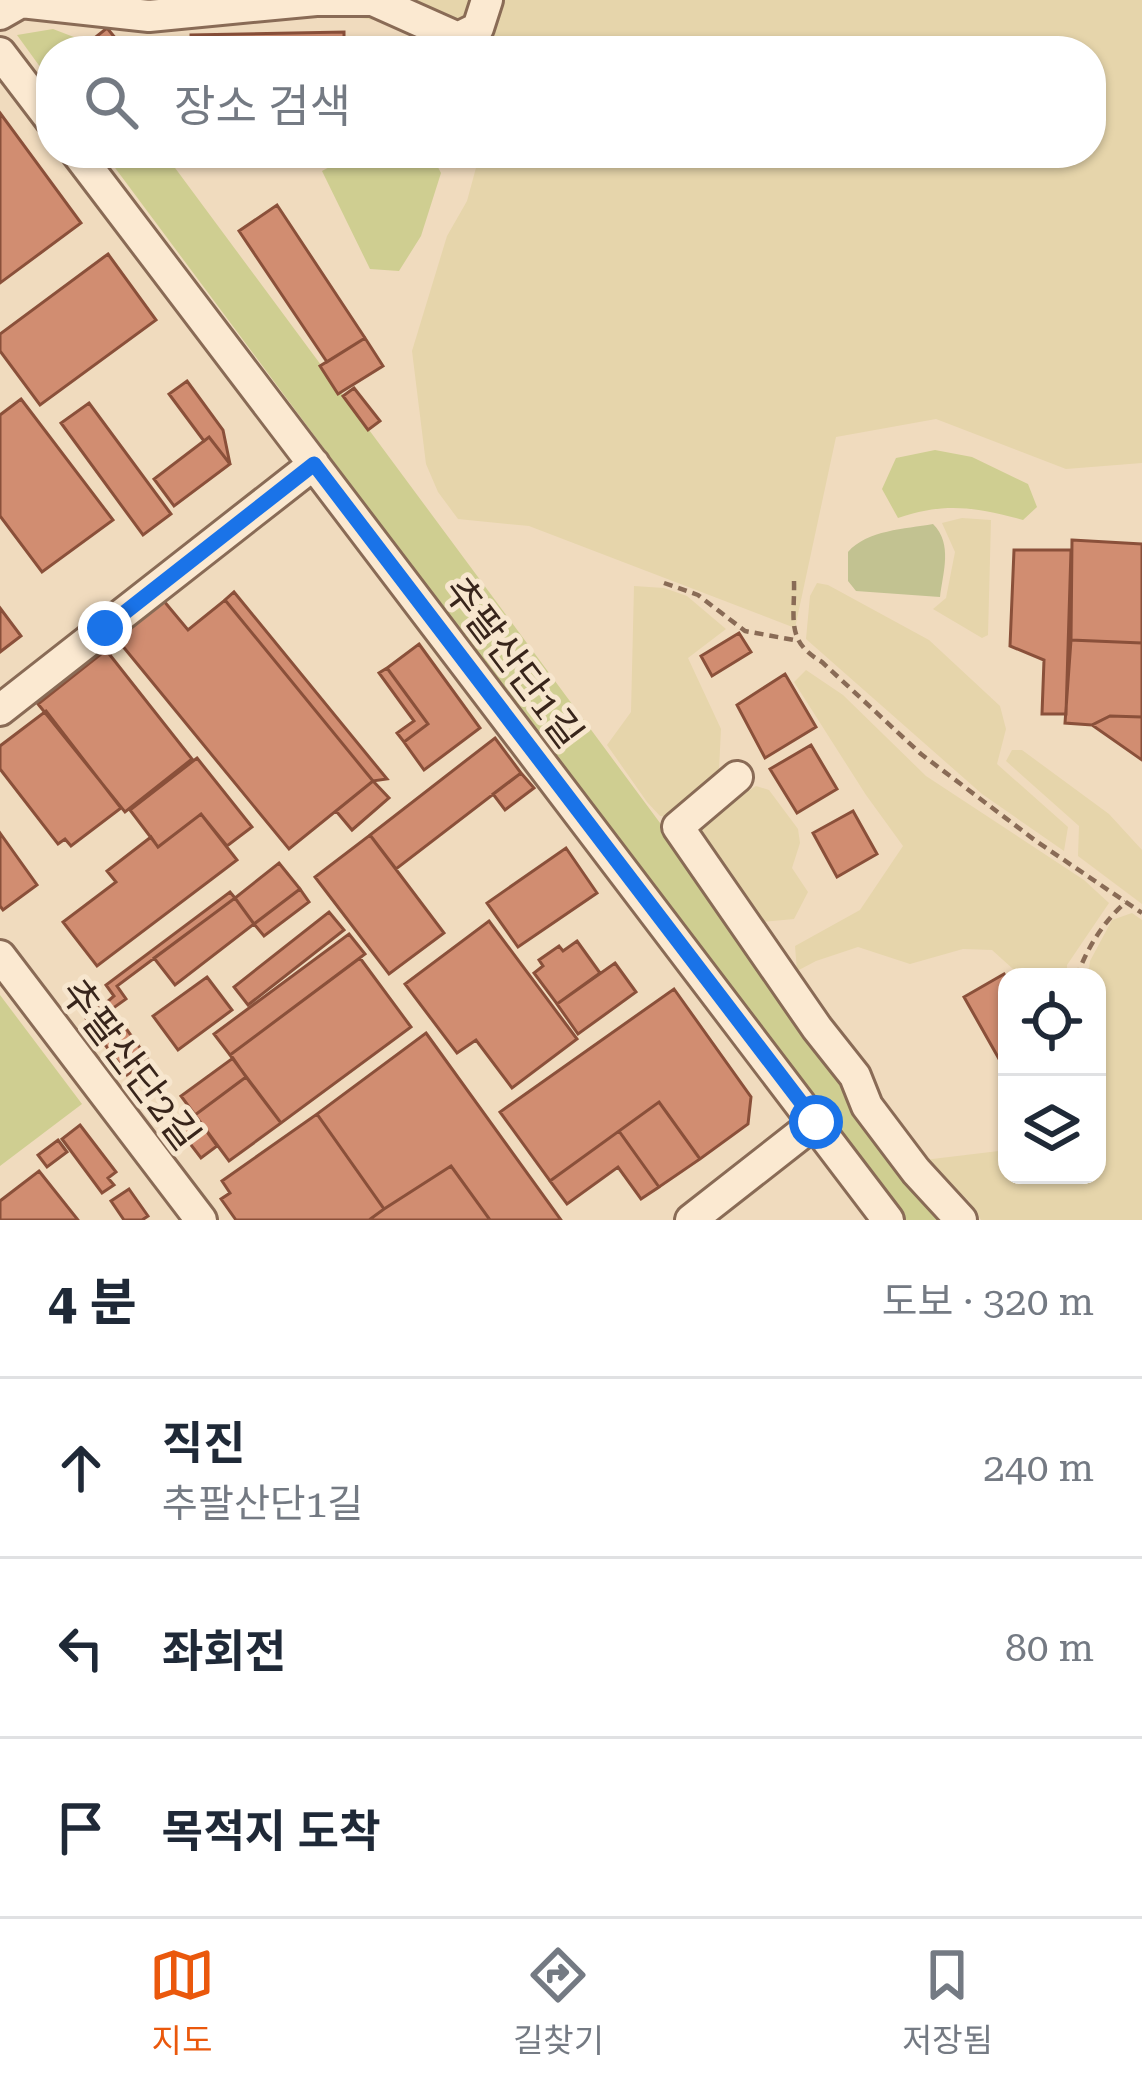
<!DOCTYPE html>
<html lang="ko">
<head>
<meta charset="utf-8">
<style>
  :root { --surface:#fff; --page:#f6f6f7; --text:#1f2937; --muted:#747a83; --line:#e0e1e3; --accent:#ea580c }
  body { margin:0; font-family:"Roboto Serif","Noto Sans KR",serif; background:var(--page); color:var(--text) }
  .controls { position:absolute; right:36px; bottom:36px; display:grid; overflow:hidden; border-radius:24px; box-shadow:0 3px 9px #0004 }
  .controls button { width:108px; height:108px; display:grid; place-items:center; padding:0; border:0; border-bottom:3px solid var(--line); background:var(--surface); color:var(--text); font:60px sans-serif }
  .stop { position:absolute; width:36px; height:36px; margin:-27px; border:9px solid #1a73e8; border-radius:50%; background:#fff }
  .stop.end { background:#1a73e8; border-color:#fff; box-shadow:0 3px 12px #0008 }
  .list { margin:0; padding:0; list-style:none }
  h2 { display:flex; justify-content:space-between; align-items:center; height:156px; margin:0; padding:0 48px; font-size:51px }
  h2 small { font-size:39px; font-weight:400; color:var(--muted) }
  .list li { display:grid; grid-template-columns:78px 1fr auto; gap:36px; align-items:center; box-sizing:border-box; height:180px; padding:0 48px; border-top:3px solid var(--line) }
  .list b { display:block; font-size:45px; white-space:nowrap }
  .list p { margin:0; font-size:39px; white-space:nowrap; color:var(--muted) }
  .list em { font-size:39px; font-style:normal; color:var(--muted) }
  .icon { flex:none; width:66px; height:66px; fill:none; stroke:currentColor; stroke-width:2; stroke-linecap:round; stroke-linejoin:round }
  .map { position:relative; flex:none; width:1142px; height:1220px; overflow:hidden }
  .search { position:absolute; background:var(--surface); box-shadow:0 3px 9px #0004; left:36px; right:36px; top:36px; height:132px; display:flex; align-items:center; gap:30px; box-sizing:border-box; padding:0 42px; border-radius:48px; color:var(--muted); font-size:45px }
  .sheet { height:696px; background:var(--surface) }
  nav { display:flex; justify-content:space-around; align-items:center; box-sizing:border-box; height:168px; border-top:3px solid var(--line); background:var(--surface); font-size:33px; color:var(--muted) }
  nav a { display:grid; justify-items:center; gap:6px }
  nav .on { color:var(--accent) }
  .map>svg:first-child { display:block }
  .farmland { fill:#e6d5ab }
  .green { fill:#cfce91 }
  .cemetery { fill:#c2c291 }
  .building { fill:#d18d71; stroke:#8a503a; stroke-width:3 }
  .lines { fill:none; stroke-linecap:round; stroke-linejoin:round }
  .minor-casing { stroke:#896b56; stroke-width:36 }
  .path { stroke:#896b56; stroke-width:4.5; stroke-dasharray:9 6; stroke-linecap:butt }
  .minor { stroke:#fbe9d1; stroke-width:30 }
  .route { stroke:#1a73e8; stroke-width:15 }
  .labels { text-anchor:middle; stroke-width:10; stroke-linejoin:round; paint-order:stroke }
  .street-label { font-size:39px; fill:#38251b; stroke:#f7e6ce }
</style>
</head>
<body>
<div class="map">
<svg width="1142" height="1220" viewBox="0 0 1142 1220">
  <rect width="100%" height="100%" fill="#f0dbbe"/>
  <path class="farmland" d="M342,0H1142V463L1066,469L936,419L836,437L795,628L529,526L458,519L438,492L426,464L412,351L447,236L467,201L480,153H1091V51H496L497,39L480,51L408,25L339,15Z
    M962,518L991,520L988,635L982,638L933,609L946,598L955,552L942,523Z
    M817,583L828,585L929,640L1000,706L1006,729L997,764L1068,827L1064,851L982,794L806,639L810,596Z
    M634,586L664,588L687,596L726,629L688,658L721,729L719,770L674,817L660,816L647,802L607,745L631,712Z
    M806,670L843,695L926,776L1084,880L1109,903L1067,965V977H1022L992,950L963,949L910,964L858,947L816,961L797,971L795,946L860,910L903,846L866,795L794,682Z
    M1012,750H1022L1109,814L1142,850V904L1078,856L1079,826L1006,761Z
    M756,786L769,790L798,829L800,843L792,868L808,892L794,919L752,923L698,831L697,825Z
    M1132,913L1142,920V1220H981L969,1201L924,1160L1007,1150V1175H1097V977H1088L1090,961L1112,920Z"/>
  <path class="green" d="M53,29L79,39L88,51H51V82L17,35Z
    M104,153H164L954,1220H898Z
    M432,156L441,173L421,236L399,271L370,269L322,171C354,151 396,168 432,156Z
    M935,450L972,457L1028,484L1037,507L1023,520C977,507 944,502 898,518L882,489L896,458Z
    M0,995L82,1104L0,1166Z"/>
  <path class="cemetery" d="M933,524C953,544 943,572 940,597L856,591L848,581V552C867,530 905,529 933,524Z"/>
  <path class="building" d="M107,28L126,51H101L92,40Z
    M344,32V51H191V35Z
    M0,113L81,223L0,283Z
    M277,205L365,338L327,362L239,231Z
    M108,254L156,320L40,405L0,351V334Z
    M365,338L383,366L338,394L320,366Z
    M187,381L223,430L230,464L209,437L204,441L169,394Z
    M354,388L380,421L368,430L343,396Z
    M21,399L113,520L42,572L0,516V415Z
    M89,403L171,514L143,535L61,423Z
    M209,437L230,464L174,506L154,479Z
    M1072,540L1142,544V643L1071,640Z
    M1014,550H1071L1066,714H1042L1044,660L1010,646Z
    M234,592L387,779L373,781L225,600Z
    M163,600L188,630L225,600L373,781L289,849L116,638Z
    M0,608L21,636L0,652Z
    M739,633L751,652L712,676L701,656Z
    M1071,640L1142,643V717L1110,716L1092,725L1065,723Z
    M419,644L480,728L424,770L404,742L428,724L387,668Z
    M106,650L192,759L125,812L38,704Z
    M387,668L428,724L404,742L397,733L414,721L379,673Z
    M785,674L816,727L765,758L737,705Z
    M46,711L121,808L71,846L65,839L58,844L0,769V746Z
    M1110,716L1142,717V760L1092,725Z
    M495,738L521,773L396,869L370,835Z
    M811,745L837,789L797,813L770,769Z
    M197,758L252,827L227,846L201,814L158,847L130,810Z
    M521,773L534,788L505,810L493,794Z
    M373,781L389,798L352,830L336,811Z
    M853,811L877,854L837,877L813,833Z
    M201,814L237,860L97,966L63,922L116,882L107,871L151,837L158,847Z
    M0,833L37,885L3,910L0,906Z
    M370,835L444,933L389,974L315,877Z
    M566,848L597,893L518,947L487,903Z
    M279,863L300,889L254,924L235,898Z
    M300,889L309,902L264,936L254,924Z
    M230,892L235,898L117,986L126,999L112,1009L107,1002L114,996L106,985Z
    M235,898L254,924L175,985L154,958Z
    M329,912L344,930L248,1005L234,987Z
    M489,921L577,1039L512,1088L476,1040L457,1053L405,984Z
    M349,934L365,954L230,1055L214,1034Z
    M577,941L600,973L557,1004L534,973L543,966L539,960L559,946L563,951Z
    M360,958L411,1027L281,1123L230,1055Z
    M615,963L636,992L578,1034L557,1004Z
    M1004,974L1007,979V1073L964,997Z
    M207,977L232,1010L178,1050L153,1016Z
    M674,989L751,1097L748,1124L700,1159L659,1102L550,1181L500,1112Z
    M107,1002L148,1059L127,1075L85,1017Z
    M426,1033L561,1220H490L451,1166L384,1209L317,1114Z
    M233,1058L246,1077L195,1115L181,1096Z
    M246,1077L281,1123L229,1161L195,1115Z
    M659,1102L700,1159L659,1187L619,1131Z
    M317,1114L384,1209L369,1220H236L221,1199L230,1193L222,1181Z
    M195,1115L217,1146L201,1158L178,1128Z
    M80,1125L116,1172L108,1178L114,1185L102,1193L62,1139Z
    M619,1131L659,1187L641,1199L618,1167L567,1204L550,1181Z
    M58,1140L67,1152L47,1167L38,1155Z
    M451,1166L490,1220H369L384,1209Z
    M39,1171L78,1220H0V1201Z
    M129,1189L148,1216L142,1220H124L111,1201Z"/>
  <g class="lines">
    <g class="minor-casing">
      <path id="minor" d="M0,14L21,2L149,16L316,0H373L458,38L478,28L487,0
        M0,53L51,120
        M77,153L888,1220
        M0,710L314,464
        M737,777L678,827L817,1028L855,1076L867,1106L916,1171L961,1220
        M0,956L201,1220
        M691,1220L816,1122"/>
    </g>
    <path class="path" d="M794,581C795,619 785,641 822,662L921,754L1036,841L1142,913
      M664,583L698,595L745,631L794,640
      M1077,977C1086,949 1104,921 1126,902"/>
    <use href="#minor" class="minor"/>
  </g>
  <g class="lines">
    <path class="route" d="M105,628L314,464L816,1122"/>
  </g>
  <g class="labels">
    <g class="street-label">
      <text transform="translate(514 662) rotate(53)" y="14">추팔산단1길</text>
      <text transform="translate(131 1064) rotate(53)" y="14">추팔산단2길</text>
    </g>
  </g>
</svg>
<div class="controls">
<button><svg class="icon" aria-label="locate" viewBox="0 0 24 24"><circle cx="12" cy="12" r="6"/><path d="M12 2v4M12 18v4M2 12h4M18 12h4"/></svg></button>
<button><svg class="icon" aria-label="layers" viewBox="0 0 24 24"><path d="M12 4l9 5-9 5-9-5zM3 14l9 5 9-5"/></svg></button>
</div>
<div class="stop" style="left:816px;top:1122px"></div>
<div class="stop end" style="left:105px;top:628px"></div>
<div class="search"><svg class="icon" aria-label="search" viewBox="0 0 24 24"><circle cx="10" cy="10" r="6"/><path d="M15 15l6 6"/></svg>장소 검색</div>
</div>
<section class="sheet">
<h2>4 분<small>도보 · 320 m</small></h2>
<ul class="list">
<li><svg class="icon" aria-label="ahead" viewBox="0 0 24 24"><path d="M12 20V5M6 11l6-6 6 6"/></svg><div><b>직진</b><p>추팔산단1길</p></div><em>240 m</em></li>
<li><svg class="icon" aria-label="left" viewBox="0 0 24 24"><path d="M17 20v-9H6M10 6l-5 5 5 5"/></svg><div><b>좌회전</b></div><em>80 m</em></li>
<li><svg class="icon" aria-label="arrive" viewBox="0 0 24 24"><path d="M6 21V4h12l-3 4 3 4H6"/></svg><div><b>목적지 도착</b></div></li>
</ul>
</section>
<nav>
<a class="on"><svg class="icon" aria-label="map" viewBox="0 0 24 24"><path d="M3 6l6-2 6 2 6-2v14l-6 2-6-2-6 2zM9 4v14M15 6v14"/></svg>지도</a>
<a><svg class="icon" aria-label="directions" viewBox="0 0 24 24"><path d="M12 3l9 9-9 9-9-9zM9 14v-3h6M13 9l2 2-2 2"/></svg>길찾기</a>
<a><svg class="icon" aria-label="saved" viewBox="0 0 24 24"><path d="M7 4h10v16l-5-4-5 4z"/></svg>저장됨</a>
</nav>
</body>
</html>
